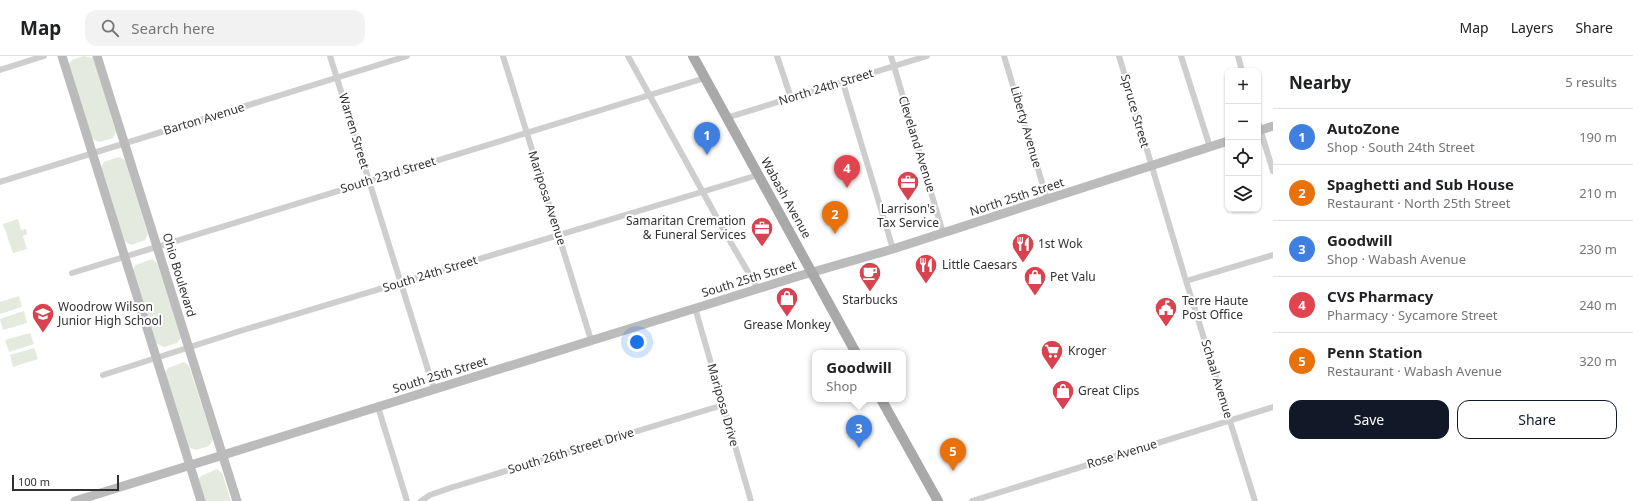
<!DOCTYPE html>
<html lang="en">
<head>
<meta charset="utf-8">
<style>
  :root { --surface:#fff; --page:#f2f2f2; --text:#202124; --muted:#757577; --line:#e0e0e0; --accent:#111827 }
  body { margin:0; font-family:"Noto Sans",sans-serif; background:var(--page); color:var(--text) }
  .controls { position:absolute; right:12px; top:12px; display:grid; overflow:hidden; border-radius:8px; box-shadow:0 1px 3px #0004 }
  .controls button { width:36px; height:36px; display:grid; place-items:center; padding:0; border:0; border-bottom:1px solid var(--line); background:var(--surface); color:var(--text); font:20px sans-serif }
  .scale { position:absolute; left:12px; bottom:10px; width:107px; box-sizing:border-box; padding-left:4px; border:2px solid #313131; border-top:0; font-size:11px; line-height:14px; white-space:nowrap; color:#313131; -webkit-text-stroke:3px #fff; paint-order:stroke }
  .you { position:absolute; left:637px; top:286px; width:14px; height:14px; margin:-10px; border:3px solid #fff; border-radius:50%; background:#1a73e8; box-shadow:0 0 0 6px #1a73e833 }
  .badge { display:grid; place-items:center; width:26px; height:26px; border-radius:50%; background:var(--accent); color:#fff; font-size:13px; font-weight:700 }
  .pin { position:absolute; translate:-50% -33px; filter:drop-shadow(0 1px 2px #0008) }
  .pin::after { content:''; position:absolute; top:21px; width:14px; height:12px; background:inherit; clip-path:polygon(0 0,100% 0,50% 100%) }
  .popup { position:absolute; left:812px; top:294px; width:94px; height:52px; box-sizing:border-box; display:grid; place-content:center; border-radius:8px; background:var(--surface); filter:drop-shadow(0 1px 3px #0005); font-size:13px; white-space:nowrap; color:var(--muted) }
  .popup b { font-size:15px; color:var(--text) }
  .popup::after { content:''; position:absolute; left:50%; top:100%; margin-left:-8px; border:8px solid transparent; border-top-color:var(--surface) }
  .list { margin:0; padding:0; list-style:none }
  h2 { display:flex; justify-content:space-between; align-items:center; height:52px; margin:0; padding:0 16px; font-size:17px }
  h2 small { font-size:13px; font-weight:400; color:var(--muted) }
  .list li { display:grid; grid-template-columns:26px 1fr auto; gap:12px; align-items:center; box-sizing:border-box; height:56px; padding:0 16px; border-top:1px solid var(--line) }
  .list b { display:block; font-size:15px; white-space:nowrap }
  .list p { margin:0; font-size:13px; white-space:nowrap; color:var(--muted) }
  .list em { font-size:13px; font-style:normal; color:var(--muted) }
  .actions { display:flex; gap:8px; padding:12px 16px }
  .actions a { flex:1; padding:9px 0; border:1px solid var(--accent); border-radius:12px; text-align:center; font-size:14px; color:var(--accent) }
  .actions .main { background:var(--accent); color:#fff }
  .icon { flex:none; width:22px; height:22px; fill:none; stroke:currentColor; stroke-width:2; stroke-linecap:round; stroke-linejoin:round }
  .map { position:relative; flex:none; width:1273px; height:445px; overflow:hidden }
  header { display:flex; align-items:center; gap:24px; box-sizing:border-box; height:56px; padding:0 20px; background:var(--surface); border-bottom:1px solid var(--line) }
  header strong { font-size:19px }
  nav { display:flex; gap:22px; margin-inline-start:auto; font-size:14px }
  .search { width:280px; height:36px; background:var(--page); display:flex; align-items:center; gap:10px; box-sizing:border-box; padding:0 14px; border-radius:12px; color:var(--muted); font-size:15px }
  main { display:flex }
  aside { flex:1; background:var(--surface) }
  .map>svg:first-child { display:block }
  .green { fill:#e4eade }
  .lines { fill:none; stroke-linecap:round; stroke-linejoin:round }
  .street { stroke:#cecece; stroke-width:6 }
  .secondary { stroke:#bbb; stroke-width:9 }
  .primary { stroke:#a9a9a9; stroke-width:10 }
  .labels { text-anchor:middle; stroke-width:4; stroke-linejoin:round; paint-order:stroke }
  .street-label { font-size:12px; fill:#313131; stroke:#fff }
  .poi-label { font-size:12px; fill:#313131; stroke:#fff; text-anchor:start }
</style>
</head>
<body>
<header>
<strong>Map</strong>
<div class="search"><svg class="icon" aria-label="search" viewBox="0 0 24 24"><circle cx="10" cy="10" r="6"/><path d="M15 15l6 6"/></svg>Search here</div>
<nav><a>Map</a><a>Layers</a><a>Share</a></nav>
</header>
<main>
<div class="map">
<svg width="1273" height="445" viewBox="0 0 1273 445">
  <rect width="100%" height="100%" fill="#fff"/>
  <path class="green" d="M83,0L93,2L116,76L113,82L100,86L92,83L69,8L72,4Z
    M119,101L125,104L148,178L145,184L131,189L124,185L101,111L104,106Z
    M18,163L21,174L26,173L27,178L23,180L27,193L13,197L3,168Z
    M152,203L157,207L181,281L177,287L164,291L156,287L133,213L136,209Z
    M19,240L22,251L0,258V246Z
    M24,255L27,267L3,274L0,263Z
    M30,277L34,288L9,296L5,284Z
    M34,292L38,303L13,311L10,299Z
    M184,306L189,310L213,384L209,390L196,394L188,391L165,317L168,312Z
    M217,413L222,417L231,445H205L198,424L201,420Z"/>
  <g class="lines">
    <path class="street" d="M330,0L434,333
      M503,0L591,284
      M628,0L727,180L758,233
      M777,0L791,42
      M891,0L943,177
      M1004,0L1047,143
      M1119,0L1186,225L1255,445
      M1181,0L1210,91
      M1238,0L1242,15
      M0,14L44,0
      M843,27L893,193
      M726,62L927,0
      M1258,66L1273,115
      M0,126L407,0
      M72,217L705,22
      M1186,225L1273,199
      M695,252L751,445
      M103,319L240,275L758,119
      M378,351L407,445
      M421,445L430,439L450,432L723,349
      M972,445L1273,351"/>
    <path class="secondary" d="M62,0L201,445
      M97,0L237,445
      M1258,75L1273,70
      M75,445L799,220L893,193L1228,85"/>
    <path class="primary" d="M693,0L856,297
      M881,343L938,445"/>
  </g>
  <defs>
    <g id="office-pin" transform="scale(1.15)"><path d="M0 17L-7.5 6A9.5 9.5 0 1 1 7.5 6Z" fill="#d94350" stroke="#fff"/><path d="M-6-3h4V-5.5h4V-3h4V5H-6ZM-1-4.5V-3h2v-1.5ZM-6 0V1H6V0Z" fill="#fff"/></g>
    <g id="restaurant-pin" transform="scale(1.15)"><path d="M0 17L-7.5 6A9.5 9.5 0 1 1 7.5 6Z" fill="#d94350" stroke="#fff"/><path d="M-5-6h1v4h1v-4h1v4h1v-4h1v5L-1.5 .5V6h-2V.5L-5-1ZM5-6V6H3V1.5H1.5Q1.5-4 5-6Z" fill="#fff"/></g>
    <g id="cafe-pin" transform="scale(1.15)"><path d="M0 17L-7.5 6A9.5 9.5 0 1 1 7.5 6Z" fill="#d94350" stroke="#fff"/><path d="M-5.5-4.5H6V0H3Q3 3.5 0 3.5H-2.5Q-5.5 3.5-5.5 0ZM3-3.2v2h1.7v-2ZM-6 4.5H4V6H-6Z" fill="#fff"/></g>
    <g id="shop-pin" transform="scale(1.15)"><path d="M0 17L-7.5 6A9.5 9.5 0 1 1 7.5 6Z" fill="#d94350" stroke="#fff"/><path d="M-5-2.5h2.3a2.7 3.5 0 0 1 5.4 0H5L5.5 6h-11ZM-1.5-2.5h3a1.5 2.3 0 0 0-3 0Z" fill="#fff"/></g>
    <g id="civic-pin" transform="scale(1.15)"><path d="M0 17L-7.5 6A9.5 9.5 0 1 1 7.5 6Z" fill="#d94350" stroke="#fff"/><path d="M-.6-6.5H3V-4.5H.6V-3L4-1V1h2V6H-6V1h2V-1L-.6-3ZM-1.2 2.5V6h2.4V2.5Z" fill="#fff"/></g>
    <g id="school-pin" transform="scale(1.15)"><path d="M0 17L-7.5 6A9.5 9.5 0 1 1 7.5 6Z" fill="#d94350" stroke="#fff"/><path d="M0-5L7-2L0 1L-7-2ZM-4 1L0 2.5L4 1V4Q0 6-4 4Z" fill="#fff"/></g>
    <g id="supermarket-pin" transform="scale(1.15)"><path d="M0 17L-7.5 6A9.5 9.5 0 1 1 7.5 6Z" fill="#d94350" stroke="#fff"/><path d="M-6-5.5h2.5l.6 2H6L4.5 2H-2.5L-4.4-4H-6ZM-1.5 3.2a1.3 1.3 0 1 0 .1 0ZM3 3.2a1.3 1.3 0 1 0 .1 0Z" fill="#fff"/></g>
  </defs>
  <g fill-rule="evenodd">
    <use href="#office-pin" x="908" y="126"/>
    <use href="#office-pin" x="762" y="172"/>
    <use href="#restaurant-pin" x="1023" y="188"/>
    <use href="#restaurant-pin" x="926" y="209"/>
    <use href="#cafe-pin" x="870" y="217"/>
    <use href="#shop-pin" x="1035" y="221"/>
    <use href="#shop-pin" x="787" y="242"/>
    <use href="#civic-pin" x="1166" y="252"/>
    <use href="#school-pin" x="43" y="258"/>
    <use href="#supermarket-pin" x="1052" y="295"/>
    <use href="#shop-pin" x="1063" y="335"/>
  </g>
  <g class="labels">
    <g class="street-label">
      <text transform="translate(826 31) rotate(-17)" y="4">North 24th Street</text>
      <text transform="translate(1135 55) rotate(74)" y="4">Spruce Street</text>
      <text transform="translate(204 63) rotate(-17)" y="4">Barton Avenue</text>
      <text transform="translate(1026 71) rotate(74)" y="4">Liberty Avenue</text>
      <text transform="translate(354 75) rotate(73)" y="4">Warren Street</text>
      <text transform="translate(917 88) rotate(73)" y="4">Cleveland Avenue</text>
      <text transform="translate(388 119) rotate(-17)" y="4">South 23rd Street</text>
      <text transform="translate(1017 141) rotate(-18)" y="4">North 25th Street</text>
      <text transform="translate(547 142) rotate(72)" y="4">Mariposa Avenue</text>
      <text transform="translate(786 142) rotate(61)" y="4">Wabash Avenue</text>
      <text transform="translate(430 218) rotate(-17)" y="4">South 24th Street</text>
      <text transform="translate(179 219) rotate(73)" y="4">Ohio Boulevard</text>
      <text transform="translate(749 223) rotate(-17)" y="4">South 25th Street</text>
      <text transform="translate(440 319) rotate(-17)" y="4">South 25th Street</text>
      <text transform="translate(1217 323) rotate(73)" y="4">Schaal Avenue</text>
      <text transform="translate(723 349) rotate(74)" y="4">Mariposa Drive</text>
      <text transform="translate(571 395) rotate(-17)" y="4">South 26th Street Drive</text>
      <text transform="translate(1122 398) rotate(-17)" y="4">Rose Avenue</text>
    </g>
    <g class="poi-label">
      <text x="908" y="157" text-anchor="middle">Larrison's<tspan x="908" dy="14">Tax Service</tspan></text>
      <text x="746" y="169" text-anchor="end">Samaritan Cremation<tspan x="746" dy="14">&amp; Funeral Services</tspan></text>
      <text x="1038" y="192">1st Wok</text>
      <text x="942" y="213">Little Caesars</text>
      <text x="1050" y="225">Pet Valu</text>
      <text x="870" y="248" text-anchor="middle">Starbucks</text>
      <text x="1182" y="249">Terre Haute<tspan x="1182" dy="14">Post Office</tspan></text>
      <text x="58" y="255">Woodrow Wilson<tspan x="58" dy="14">Junior High School</tspan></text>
      <text x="787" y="273" text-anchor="middle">Grease Monkey</text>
      <text x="1068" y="299">Kroger</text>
      <text x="1078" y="339">Great Clips</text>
    </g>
  </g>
</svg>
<div class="controls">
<button>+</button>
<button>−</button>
<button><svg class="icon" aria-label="locate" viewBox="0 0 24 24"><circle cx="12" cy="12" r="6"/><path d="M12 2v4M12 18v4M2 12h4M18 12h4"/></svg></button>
<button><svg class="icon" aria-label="layers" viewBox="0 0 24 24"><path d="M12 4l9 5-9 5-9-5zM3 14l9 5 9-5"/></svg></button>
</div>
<div class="scale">100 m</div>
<div class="you"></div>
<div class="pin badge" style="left:707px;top:99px;background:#3f7fe0">1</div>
<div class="pin badge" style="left:835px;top:178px;background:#e8710a">2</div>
<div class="pin badge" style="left:859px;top:392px;background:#3f7fe0">3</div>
<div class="popup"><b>Goodwill</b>Shop</div>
<div class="pin badge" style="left:847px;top:132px;background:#e0444e">4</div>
<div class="pin badge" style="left:953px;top:415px;background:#e8710a">5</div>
</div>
<aside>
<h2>Nearby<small>5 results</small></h2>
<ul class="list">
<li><span class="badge" style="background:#3f7fe0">1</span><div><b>AutoZone</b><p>Shop · South 24th Street</p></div><em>190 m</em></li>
<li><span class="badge" style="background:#e8710a">2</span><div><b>Spaghetti and Sub House</b><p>Restaurant · North 25th Street</p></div><em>210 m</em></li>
<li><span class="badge" style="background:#3f7fe0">3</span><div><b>Goodwill</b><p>Shop · Wabash Avenue</p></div><em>230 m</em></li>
<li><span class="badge" style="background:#e0444e">4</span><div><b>CVS Pharmacy</b><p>Pharmacy · Sycamore Street</p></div><em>240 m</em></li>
<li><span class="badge" style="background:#e8710a">5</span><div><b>Penn Station</b><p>Restaurant · Wabash Avenue</p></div><em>320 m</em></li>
</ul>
<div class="actions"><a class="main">Save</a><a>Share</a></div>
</aside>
</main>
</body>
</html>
